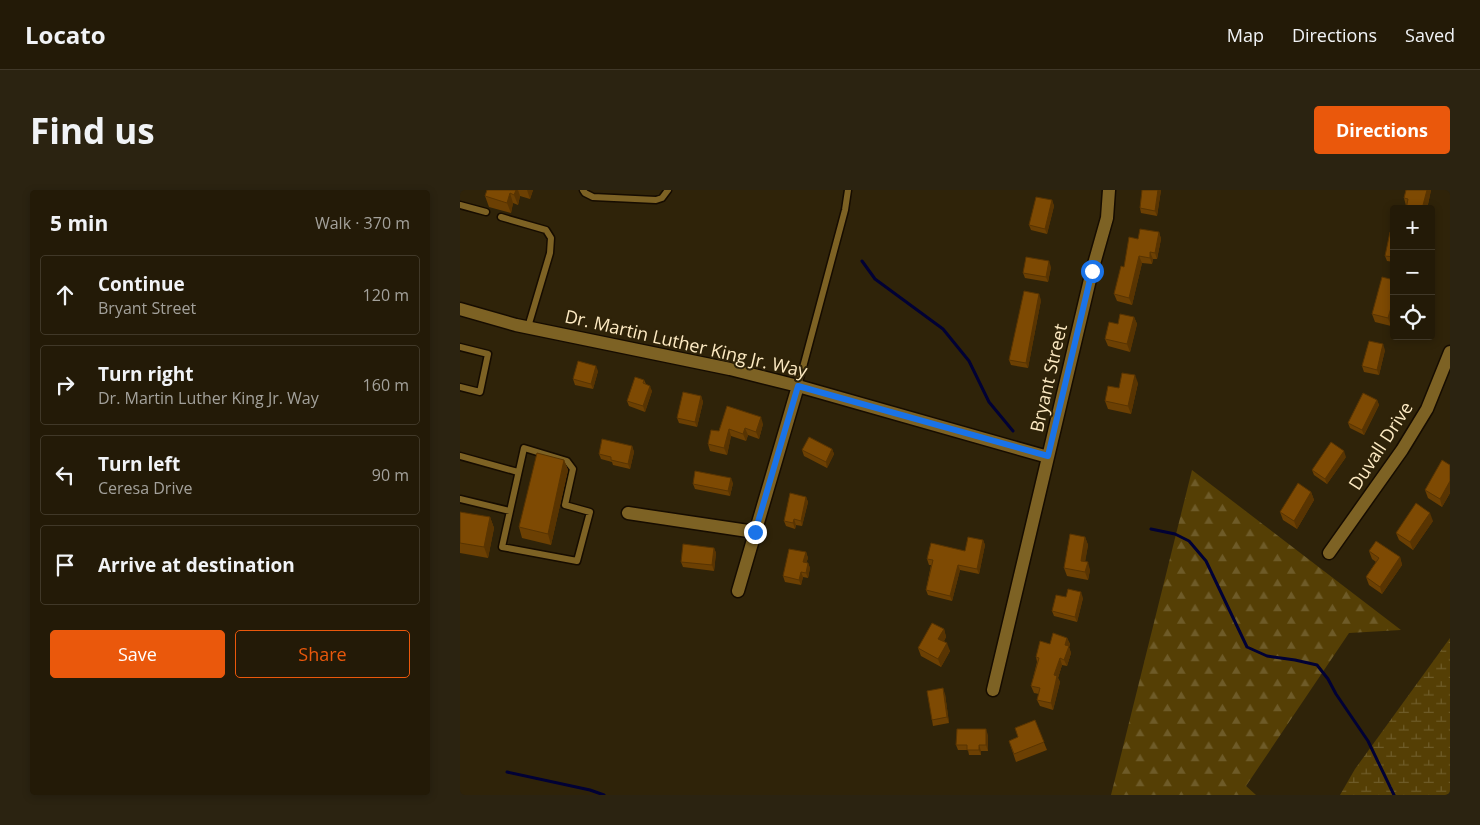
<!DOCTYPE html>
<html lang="en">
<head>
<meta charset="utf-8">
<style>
  :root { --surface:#231a07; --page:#2b2311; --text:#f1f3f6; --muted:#a3a19b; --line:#403828; --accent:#ea580c }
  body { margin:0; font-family:"Open Sans",sans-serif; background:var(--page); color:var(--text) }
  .controls { position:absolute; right:15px; top:15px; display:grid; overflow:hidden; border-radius:5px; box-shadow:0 2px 8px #0003 }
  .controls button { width:45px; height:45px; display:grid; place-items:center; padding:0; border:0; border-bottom:1px solid var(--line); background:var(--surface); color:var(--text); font:25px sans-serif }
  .stop { position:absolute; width:15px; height:15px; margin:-11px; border:4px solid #1a73e8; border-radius:50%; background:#fff }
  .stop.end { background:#1a73e8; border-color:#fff; box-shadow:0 1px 5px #0008 }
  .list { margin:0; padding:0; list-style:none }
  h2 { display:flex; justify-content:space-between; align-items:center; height:65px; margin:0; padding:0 20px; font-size:21px }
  h2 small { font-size:16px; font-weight:400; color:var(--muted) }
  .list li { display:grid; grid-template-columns:32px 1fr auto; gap:15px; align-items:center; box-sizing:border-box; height:80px; margin:0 10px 10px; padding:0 10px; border:1px solid var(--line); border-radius:5px }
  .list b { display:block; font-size:19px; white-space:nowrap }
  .list p { margin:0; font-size:16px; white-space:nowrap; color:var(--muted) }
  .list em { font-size:16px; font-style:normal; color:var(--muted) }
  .actions { display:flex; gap:10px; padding:15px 20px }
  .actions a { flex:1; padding:11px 0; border:1px solid var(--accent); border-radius:5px; text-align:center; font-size:18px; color:var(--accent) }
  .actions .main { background:var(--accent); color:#fff }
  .icon { flex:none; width:28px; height:28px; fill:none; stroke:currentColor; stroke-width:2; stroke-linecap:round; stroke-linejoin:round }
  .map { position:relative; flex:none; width:990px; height:605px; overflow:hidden; border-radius:5px }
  header { display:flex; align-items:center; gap:30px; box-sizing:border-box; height:70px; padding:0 25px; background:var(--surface); border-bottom:1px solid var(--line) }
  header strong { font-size:24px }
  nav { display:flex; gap:28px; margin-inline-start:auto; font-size:18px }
  .intro { display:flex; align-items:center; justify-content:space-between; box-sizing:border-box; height:120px; padding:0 30px }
  h1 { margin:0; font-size:35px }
  .button { padding:12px 22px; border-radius:5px; background:var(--accent); color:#fff; font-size:18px; font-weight:700 }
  main { display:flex; gap:30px; padding:0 30px }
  aside { flex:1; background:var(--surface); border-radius:5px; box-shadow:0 2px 8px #0003 }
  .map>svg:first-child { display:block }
  .forest { fill:url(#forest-firs) }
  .wetland { fill:url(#wetland-marsh) }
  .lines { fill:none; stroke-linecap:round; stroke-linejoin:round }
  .stream { stroke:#010135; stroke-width:3 }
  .service-casing { stroke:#160c00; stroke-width:9 }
  .minor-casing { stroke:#160c00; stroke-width:15 }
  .service { stroke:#7d6224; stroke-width:6 }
  .minor { stroke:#7d6224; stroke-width:12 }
  .wall { fill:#6c4003 }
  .shaded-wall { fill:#583402 }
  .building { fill:#7e4a03; stroke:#583402 }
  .route { stroke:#1a73e8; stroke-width:6 }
  .labels { text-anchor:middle; stroke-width:4; stroke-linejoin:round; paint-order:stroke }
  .street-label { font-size:18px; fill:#fdeac3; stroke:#2f2309 }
</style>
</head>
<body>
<header>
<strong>Locato</strong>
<nav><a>Map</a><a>Directions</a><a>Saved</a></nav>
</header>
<div class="intro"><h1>Find us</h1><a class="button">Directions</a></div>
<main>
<aside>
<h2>5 min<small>Walk · 370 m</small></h2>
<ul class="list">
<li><svg class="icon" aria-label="ahead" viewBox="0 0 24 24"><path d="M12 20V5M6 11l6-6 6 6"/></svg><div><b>Continue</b><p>Bryant Street</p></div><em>120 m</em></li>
<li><svg class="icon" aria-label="right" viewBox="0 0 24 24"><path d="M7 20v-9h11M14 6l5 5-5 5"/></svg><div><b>Turn right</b><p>Dr. Martin Luther King Jr. Way</p></div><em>160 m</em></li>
<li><svg class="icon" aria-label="left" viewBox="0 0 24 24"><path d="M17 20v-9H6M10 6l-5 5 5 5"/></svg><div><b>Turn left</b><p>Ceresa Drive</p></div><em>90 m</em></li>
<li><svg class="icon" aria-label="arrive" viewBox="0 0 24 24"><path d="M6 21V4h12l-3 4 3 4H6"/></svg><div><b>Arrive at destination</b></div></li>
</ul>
<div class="actions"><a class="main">Save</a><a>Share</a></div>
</aside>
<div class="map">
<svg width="990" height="605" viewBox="0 0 990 605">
  <defs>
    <pattern id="forest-firs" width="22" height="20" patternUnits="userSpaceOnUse" patternTransform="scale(1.25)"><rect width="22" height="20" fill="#553f05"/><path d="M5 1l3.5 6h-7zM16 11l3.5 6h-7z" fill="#6e5b28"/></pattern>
    <pattern id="wetland-marsh" width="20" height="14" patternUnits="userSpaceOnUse" patternTransform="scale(1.25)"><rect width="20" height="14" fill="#553f05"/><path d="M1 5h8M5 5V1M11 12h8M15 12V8" fill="none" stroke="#6e5b28"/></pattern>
  </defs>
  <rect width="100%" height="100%" fill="#2f2309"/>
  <path class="forest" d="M732,280L941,440L889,443L786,596L796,605H651Z"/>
  <path class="wetland" d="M990,448V605H880L895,579Z"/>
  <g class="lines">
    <path class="stream" d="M402,71L415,89L483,139L509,171L529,212L553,241
      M691,339L715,344L729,351L746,371L787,457L807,466L835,470L857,475L868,489L876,504L908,551L934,605
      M47,582L130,600L144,605"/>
    <g class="service-casing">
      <path id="service" d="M123,0L125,3L133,7L196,10L202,8L208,0
        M0,15L26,22
        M41,27L86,40L91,48L90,63L68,137
        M0,157L28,164L20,202L0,197
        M338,196L385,20L388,0
        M0,266L58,282
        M0,309L50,321L42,357L117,371L130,322L105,315L113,279L107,271L64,258L50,321"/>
    </g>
    <g class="minor-casing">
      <path id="minor" d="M0,119L56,135L270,179L338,196L588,267
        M168,323L295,342
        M869,363L942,260L967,219L990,162
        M278,401L338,196
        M533,500L632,81L647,28L649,0"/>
    </g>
    <use href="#service" class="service"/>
    <use href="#minor" class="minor"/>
  </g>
  <path class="wall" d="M27,0H73L70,9L60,6L58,15L53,13L51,23L29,17L25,6Z
    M701,0L697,26L681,23L680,18Z
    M946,0H971L967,19H946V16L944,8Z
    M592,10L594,16L587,44L571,40L569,35Z
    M699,42L701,49L697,69H693L692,74L682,73L672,115L657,111L654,104L664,77Z
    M934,42V72L927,71L925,66Z
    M591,77L588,92L565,88L563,83Z
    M934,90V126L931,136L915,132L912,124Z
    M581,110L568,178L551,175L549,170Z
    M674,127L677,134L670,162L648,156L645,149L658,134Z
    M925,160L919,185L904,182L902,176Z
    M138,181L133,199L115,195L113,189Z
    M184,190L186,194L192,201L185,222L169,216L167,211Z
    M678,193L671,224L648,219L645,211Z
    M241,206L243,212L237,237L219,233L217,228Z
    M917,210L919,215L904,245L890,238L888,233Z
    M267,216L303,234L299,249L288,245L286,251L271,246L267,265L250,261L248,254L259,241Z
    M172,256L174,262L170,279L153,275L152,272L141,269L139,264Z
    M372,259L374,264L367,278L344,266L342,260Z
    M886,267L867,294L854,285L852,280Z
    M104,270L108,280L91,355L62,348L59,337Z
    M990,275V303L982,317L968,308L965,300Z
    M273,293L270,306L235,299L233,294Z
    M851,302L854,310L837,339L823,330L820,322Z
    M346,307L348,312L342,336L336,335L335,339L326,336L324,331Z
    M0,322L30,327L34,338L28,368L0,363Z
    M973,331L953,360L939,350L936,343Z
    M625,347L628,355L625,371L630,380L628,390L607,386L604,378Z
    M523,350L525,355L519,384L500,380L492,411L468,405L466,400L471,375H469L467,369L505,361Z
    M254,358L256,363L254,381L223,377L221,372Z
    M909,361L940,367L942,375L922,404L909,395L906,387L916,372L912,369Z
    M346,362L348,368L346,373H348L350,378L348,388L343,387L341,395L325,392L323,386Z
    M606,407L623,408L617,432L594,426L592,421Z
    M484,439L486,447L484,451L490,461L481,477L461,466L458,458Z
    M607,448L610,454L609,457L611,463L607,476L602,475L598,488L600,492L593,520L580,516L577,510L579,504L574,503L571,496L577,472L576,467Z
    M485,504L489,533L473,536L472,530Z
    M575,530L587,560L556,572L549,551L558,547Z
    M528,545V561H521V565H509L508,560H498L496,555Z"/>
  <path class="shaded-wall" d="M56,0H58L60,6L58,15L54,5Z
    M67,0H73L70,9Z
    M698,0H701L697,26L695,21Z
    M967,0H971L967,19H962Z
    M50,3L53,13L51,23L47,13Z
    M592,10L594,16L587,44L585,39Z
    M699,42L701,49L697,69L695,63Z
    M690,62L693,69L692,74L690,68Z
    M679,66L682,73L672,115L669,108Z
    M589,71L591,77L588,92L586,87Z
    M579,104L581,110L568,178L566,173Z
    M934,107V126L931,136L928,128Z
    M674,127L677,134L670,162L667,154Z
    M923,154L925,160L919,185L917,180Z
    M136,176L138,181L133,199L131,194Z
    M675,185L678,193L671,224L668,216Z
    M190,196L192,201L185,222L183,216Z
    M241,206L243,212L237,237L235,232Z
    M917,210L919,215L904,245L902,240Z
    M301,227L303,234L299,249L296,242Z
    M285,238L288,245L286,251L283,244Z
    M269,239L271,246L267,265L264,258Z
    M172,256L174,262L170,279L168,274Z
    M372,259L374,264L367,278L366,272Z
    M884,261L886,267L867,294L865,289Z
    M104,270L108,280L91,355L88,344Z
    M271,288L273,293L270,306L268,301Z
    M990,291V303L982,317L980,309Z
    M851,302L854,310L837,339L834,331Z
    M346,307L348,312L342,336L341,331Z
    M970,323L973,331L953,360L950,352Z
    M30,327L34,338L28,368L24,357Z
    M334,329L336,335L335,339L333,333Z
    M625,347L628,355L624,379L621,371Z
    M523,350L525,355L519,384L517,379Z
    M254,358L256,363L254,381L252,375Z
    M346,362L348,368L345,377L343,372Z
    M940,367L942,375L922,404L920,397Z
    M628,372L630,380L628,390L625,382Z
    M348,373L350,378L348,388L346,383Z
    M498,375L500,380L492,411L490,406Z
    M341,382L343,387L341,395L339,390Z
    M621,402L623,408L617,432L615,427Z
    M484,439L486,447L481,456L478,449Z
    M607,448L610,454L609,457L611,463L607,476L604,470L605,455Z
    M487,453L490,461L481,477L478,469Z
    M600,468L602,475L598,488L600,492L593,520L591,513L594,485Z
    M483,498L485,504L489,533L487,527Z
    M526,539L528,545V561L526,555Z
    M519,555L521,561V565L519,560Z"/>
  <path class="building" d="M27,0H56L54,5L50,3L47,13L25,6Z
    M682,0H698L695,21L680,18Z
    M946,0H967L962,19H946L948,9L944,8Z
    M576,7L592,10L585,39L569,35Z
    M680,39L699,42L695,63L690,62V68L679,66L669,108L654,104L661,76L664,77L669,47L678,49Z
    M930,42H934V67L925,66Z
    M566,67L589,71L586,87L563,83Z
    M922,87L934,90V107L928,128L912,124Z
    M564,101L579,104L566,173L549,170Z
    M660,124L674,127L667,154L645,149L649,132L658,134Z
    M909,151L923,154L917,180L902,176Z
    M118,171L136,176L131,194L113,189Z
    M662,183L675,185L668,216L645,211L648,196L659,198Z
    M175,187L184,190L183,193L190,196L183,216L167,211Z
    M223,202L241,206L235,232L217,228Z
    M903,203L917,210L902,240L888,233Z
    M267,216L301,227L296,242L285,238L283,244L269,239L264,258L248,254L251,240L259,241Z
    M349,247L372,259L366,272L342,260Z
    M142,249L172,256L168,274L151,270V267L139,264Z
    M871,252L884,261L865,289L852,280Z
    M77,263L104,270L88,344L59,337Z
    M982,270L990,275V291L980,309L965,300Z
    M235,281L271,288L268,301L233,294Z
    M838,293L851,302L834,331L820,322Z
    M330,303L346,307L341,331L334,329L333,333L324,331Z
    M956,313L970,323L950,352L936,343Z
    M0,322L30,327L24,357L0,353Z
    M610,344L625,347L621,371L628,372L625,382L604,378Z
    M508,347L523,350L517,379L498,375L490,406L466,400L473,370L467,369L471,353L505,361Z
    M916,351L940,367L920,397L906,387L919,368L909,361Z
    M223,354L254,358L252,375L221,372Z
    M329,359L346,362L343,372L348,373L346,383L341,382L339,390L323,386Z
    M608,399L621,402L615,427L592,421L596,405L606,407Z
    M472,433L484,439L478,449L487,453L478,469L458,458Z
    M593,443L607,448L605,455L609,456L604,470L600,468L594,485L597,486L591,513L577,510L580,498L571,496L579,468L576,467L580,451L590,454Z
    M483,498L487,527L472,530L467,501Z
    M575,530L584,552L554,564L549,551L558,547L555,538Z
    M497,539H526V555H519V560H507V555H496Z"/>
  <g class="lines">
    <path class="route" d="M295,342L338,196L588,266L632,81"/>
  </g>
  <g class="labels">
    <g class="street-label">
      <text transform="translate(226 154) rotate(13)" y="6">Dr. Martin Luther King Jr. Way</text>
      <text transform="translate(589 188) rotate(-77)" y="6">Bryant Street</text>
      <text transform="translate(921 256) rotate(-57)" y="6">Duvall Drive</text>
    </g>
  </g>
</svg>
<div class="controls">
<button>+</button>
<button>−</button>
<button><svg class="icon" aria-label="locate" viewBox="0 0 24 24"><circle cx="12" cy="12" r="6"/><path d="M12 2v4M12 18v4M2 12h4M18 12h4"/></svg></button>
</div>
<div class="stop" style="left:632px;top:81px"></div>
<div class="stop end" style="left:295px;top:342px"></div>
</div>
</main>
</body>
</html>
